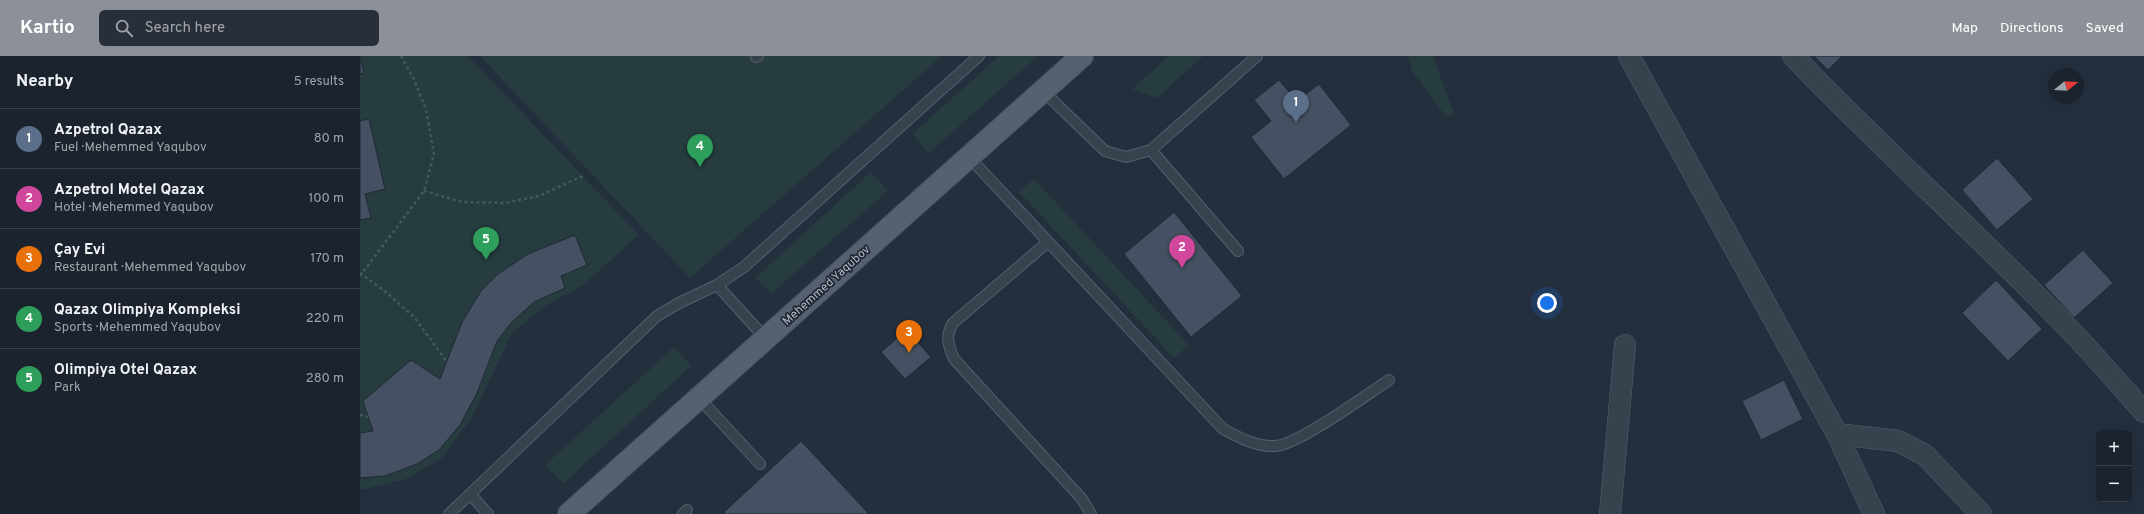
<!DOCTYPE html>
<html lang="en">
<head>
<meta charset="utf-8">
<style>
  :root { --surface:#1b232e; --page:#282f3a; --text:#f1f3f6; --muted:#a0a4aa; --line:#39404a; --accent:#8c9099 }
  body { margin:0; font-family:Overpass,sans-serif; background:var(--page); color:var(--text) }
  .controls { position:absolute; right:12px; bottom:12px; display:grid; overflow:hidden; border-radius:6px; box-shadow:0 4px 16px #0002 }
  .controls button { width:36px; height:36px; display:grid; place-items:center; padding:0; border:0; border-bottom:1px solid var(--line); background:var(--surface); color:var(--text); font:20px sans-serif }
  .compass { position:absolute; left:1688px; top:12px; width:36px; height:36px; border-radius:50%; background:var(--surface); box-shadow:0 4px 16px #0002; rotate:72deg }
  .you { position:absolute; left:1187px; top:247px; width:14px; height:14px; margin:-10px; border:3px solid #fff; border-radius:50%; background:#1a73e8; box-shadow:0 0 0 6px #1a73e833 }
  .badge { display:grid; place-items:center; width:26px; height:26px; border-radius:50%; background:var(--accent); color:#fff; font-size:13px; font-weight:700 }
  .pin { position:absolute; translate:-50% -33px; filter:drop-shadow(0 1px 2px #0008) }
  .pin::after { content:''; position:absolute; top:21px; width:14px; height:12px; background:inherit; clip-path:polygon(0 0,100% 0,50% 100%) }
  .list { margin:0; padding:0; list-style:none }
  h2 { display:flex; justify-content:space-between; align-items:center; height:52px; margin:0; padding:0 16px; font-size:17px }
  h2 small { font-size:13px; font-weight:400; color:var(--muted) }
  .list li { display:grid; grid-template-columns:26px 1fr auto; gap:12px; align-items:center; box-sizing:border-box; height:60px; padding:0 16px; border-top:1px solid var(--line) }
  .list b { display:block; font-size:15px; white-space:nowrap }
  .list p { margin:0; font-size:13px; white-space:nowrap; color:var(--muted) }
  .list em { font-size:13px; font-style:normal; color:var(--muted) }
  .icon { flex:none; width:22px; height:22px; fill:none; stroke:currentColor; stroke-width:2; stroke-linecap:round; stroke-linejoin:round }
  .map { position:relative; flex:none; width:1784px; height:458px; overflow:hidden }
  header { display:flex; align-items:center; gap:24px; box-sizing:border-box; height:56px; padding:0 20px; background:var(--accent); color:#fff }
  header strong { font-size:19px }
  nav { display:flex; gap:22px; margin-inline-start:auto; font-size:14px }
  .search { width:280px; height:36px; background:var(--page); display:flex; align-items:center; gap:10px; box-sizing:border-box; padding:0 14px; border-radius:6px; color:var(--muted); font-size:15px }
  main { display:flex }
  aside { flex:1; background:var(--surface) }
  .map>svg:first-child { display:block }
  .green { fill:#263c3f }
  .building { fill:#455162; stroke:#1f2835 }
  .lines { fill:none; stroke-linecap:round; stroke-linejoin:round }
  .lane-casing { stroke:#565f6c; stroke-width:12 }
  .street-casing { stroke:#565f6c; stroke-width:22 }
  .primary-casing { stroke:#414a57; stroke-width:24 }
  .path { stroke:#44595c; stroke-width:2.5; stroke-dasharray:3 3; stroke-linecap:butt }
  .lane { stroke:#38414e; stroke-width:10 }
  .street { stroke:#38414e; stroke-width:21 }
  .primary { stroke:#56606e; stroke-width:22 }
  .labels { text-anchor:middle; stroke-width:3.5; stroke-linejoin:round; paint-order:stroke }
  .street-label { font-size:12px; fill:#b4bcc9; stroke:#1d2633 }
</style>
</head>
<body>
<header>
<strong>Kartio</strong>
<div class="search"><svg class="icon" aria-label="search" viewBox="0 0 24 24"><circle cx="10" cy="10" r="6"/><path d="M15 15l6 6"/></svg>Search here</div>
<nav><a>Map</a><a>Directions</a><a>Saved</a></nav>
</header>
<main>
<aside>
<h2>Nearby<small>5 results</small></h2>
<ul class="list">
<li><span class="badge" style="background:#5c6f8a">1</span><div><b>Azpetrol Qazax</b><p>Fuel · Mehemmed Yaqubov</p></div><em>80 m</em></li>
<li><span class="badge" style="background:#d1479c">2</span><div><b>Azpetrol Motel Qazax</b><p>Hotel · Mehemmed Yaqubov</p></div><em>100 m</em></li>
<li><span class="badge" style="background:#e8710a">3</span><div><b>Çay Evi</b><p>Restaurant · Mehemmed Yaqubov</p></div><em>170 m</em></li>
<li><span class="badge" style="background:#2e9e5b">4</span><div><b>Qazax Olimpiya Kompleksi</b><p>Sports · Mehemmed Yaqubov</p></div><em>220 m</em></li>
<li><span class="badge" style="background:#2e9e5b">5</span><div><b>Olimpiya Otel Qazax</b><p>Park</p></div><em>280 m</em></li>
</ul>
</aside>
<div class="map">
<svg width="1784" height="458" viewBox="0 0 1784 458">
  <rect width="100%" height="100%" fill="#242f3e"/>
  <path class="green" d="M0,0H108L279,179L223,229L185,250L152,277L111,363L82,402L46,423L5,433H0Z
    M120,0H582L330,222Z
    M639,0H678L569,97L552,78Z
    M809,0H843L797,42L772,33Z
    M1048,0H1073L1094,58L1086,61L1052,15Z
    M511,116L528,135L412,237L395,222Z
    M674,123L829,289L814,302L659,136Z
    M314,291L331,310L203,428L185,409Z"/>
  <path class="building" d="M1454,0H1482L1468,14Z
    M0,1L4,17L0,18Z
    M919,24L937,45L959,28L991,69L924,123L891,81L911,65L894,44Z
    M9,63L25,133L5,138L11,162L0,164V65Z
    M1637,102L1673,143L1637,174L1602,134Z
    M814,156L882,240L831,281L764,198Z
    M215,179L227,209L201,220L205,232L174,246L151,267L137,285L117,337L100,369L79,394L57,408L25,420L0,422V377L13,375L3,345L51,304L80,323L102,266L121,235L138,218L168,198Z
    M1723,194L1753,227L1714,262L1684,229Z
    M1636,224L1682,273L1648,305L1602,257Z
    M547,274L571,301L545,323L521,296Z
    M1424,324L1443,363L1401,384L1382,345Z
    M441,385L509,458H365L364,456Z"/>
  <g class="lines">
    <g class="lane-casing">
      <path id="lane" d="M396,1L398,0
        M683,35L745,95L766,101L791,94L897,0
        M791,94L878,195
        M609,101L863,373C880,382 896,391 915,390C938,389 1006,339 1029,324
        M688,186L593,267C585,280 588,289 594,303L722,443L731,458
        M357,229L406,283
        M339,342L400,408
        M110,438L128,458
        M89,458L297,260L319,247L357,229L384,211L619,0
        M323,458L327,454"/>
    </g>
    <g class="street-casing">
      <path id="street" d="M1269,0L1477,378L1514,458
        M1433,0C1523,94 1621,181 1711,275C1736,301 1760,329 1784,356
        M1477,378L1538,385L1565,399L1621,458
        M1250,458L1265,289"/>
    </g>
    <g class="primary-casing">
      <path id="primary" d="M209,458L722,0"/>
    </g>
    <path class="path" d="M64,135L102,146L145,147L179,140L223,120
      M0,217L26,236L54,261L87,306
      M0,220L64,135L74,98L66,54L54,23L41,0
      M0,359L8,361"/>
    <use href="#lane" class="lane"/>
    <use href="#street" class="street"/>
    <use href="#primary" class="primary"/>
  </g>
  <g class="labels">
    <g class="street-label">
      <text transform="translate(466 229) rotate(-42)" y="4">Mehemmed Yaqubov</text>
    </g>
  </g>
</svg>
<div class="controls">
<button>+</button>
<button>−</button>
</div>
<svg class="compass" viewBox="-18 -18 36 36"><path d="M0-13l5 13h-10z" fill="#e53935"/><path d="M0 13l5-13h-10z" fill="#a0a4aa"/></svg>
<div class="you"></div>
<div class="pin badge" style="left:936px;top:67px;background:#5c6f8a">1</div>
<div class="pin badge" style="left:822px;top:212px;background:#d1479c">2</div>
<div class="pin badge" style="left:549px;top:297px;background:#e8710a">3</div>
<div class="pin badge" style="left:340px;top:111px;background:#2e9e5b">4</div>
<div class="pin badge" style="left:126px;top:204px;background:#2e9e5b">5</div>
</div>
</main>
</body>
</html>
